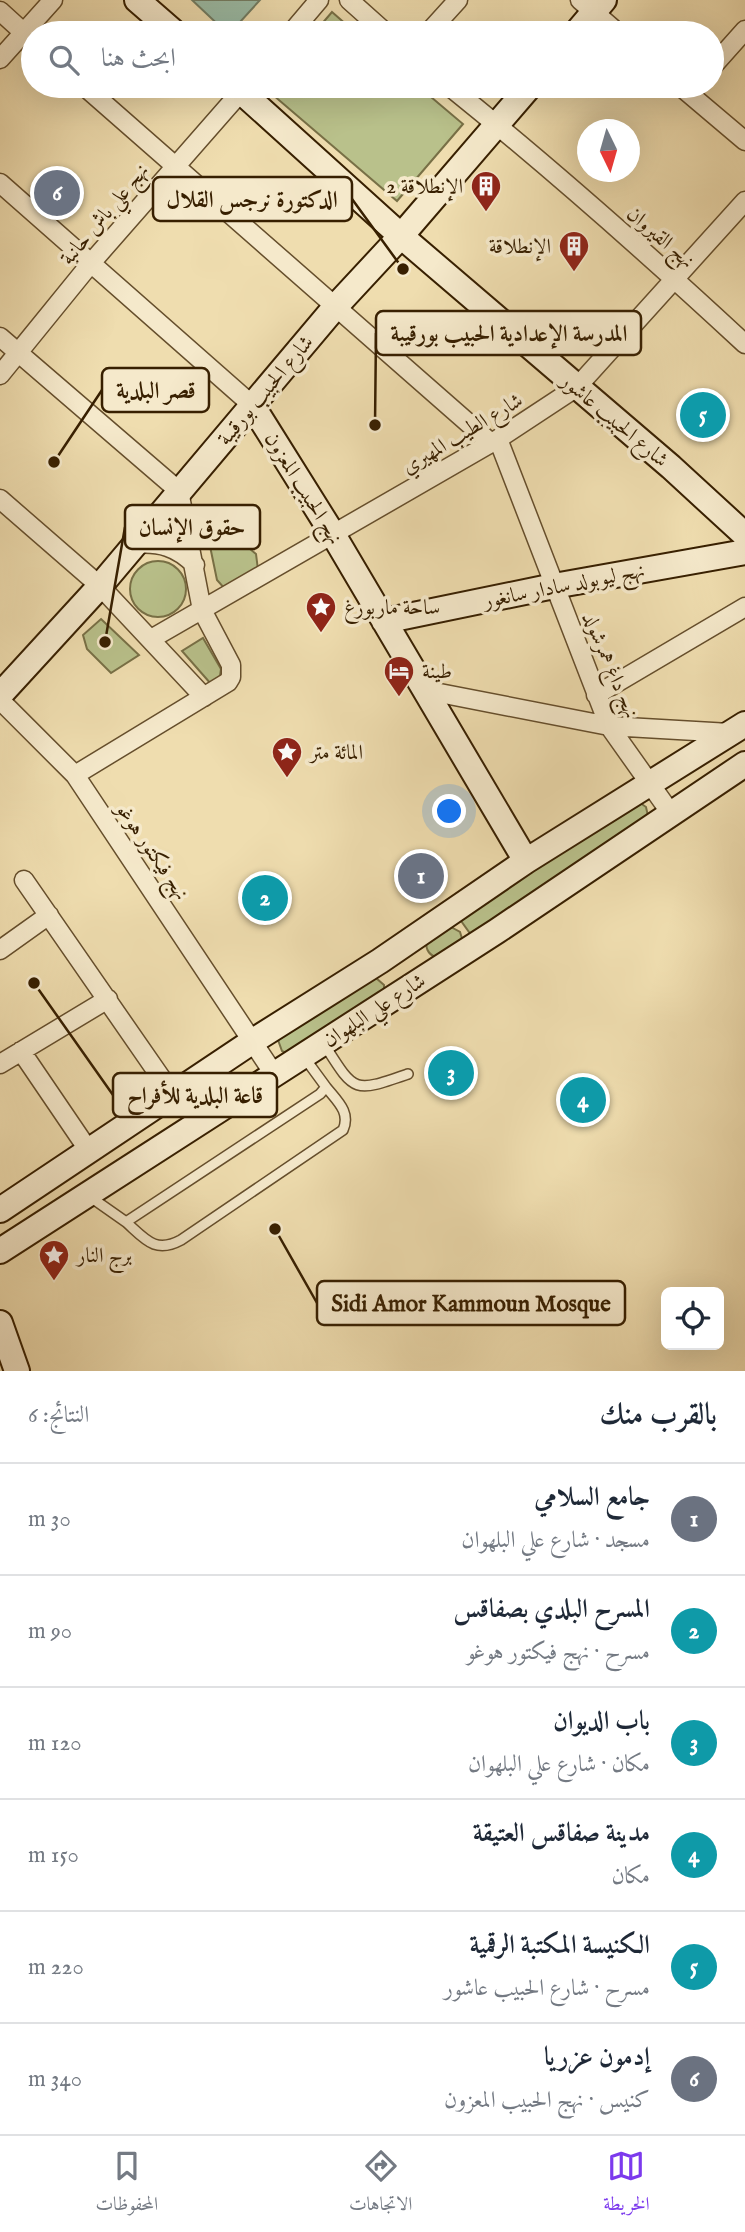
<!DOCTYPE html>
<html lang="ar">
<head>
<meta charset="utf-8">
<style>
  :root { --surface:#fff; --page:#f2f2f3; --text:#1f2937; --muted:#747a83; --line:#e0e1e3; --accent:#7c3aed }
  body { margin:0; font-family:"IM FELL English",Amiri,serif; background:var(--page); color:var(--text); direction:rtl }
  .controls { position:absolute; right:21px; bottom:21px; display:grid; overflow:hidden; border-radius:10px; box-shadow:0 7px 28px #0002 }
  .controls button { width:63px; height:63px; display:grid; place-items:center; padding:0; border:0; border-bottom:2px solid var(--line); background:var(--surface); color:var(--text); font:35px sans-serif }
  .compass { position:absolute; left:577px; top:119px; width:63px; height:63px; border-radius:50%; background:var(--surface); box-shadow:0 7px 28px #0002; rotate:175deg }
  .you { position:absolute; left:450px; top:812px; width:24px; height:24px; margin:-18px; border:5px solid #fff; border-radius:50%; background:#1a73e8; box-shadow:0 0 0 10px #1a73e833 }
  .badge { display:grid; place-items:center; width:46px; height:46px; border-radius:50%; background:var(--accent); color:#fff; font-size:23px; font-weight:700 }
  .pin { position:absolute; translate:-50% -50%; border:4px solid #fff; box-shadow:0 2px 7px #0006 }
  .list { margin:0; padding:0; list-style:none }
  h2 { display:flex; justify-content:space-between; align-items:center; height:91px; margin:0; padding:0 28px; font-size:30px }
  h2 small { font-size:23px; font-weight:400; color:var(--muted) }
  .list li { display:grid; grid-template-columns:46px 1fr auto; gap:21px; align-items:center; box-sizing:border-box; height:112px; padding:0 28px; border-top:2px solid var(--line) }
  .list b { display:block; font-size:26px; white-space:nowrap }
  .list p { margin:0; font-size:23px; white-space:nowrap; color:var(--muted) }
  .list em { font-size:23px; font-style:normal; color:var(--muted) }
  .icon { flex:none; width:38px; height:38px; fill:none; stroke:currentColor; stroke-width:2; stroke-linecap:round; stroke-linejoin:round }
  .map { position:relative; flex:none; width:745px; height:1371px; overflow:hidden; direction:ltr }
  .search { position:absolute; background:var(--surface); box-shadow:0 7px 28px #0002; left:21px; right:21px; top:21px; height:77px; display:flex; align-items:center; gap:18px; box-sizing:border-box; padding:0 24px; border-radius:38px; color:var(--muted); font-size:26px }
  .sheet { height:763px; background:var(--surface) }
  nav { display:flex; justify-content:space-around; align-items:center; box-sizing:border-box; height:98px; border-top:2px solid var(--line); background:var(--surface); font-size:19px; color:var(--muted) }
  nav a { display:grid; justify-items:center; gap:4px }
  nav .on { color:var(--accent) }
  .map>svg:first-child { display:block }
  .green { fill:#b9c18b; stroke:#787046; stroke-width:2 }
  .water { fill:#9abca7; stroke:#727d64; stroke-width:2 }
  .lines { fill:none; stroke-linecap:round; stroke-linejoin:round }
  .lane-casing { stroke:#654e2c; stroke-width:12 }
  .street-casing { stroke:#654e2c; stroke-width:21 }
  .secondary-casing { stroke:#371f00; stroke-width:28 }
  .lane { stroke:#f5e9cb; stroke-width:9 }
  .street { stroke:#f5e9cb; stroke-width:18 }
  .secondary { stroke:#f5e9cb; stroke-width:24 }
  .labels { text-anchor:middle; stroke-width:7; stroke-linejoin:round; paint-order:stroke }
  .poi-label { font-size:21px; fill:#371f00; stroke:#f5e9cb; text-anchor:start }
  .street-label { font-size:21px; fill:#371f00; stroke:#f5e9cb }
  .leader { fill:none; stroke:#371f00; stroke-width:2.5 }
  .callout-dot { fill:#371f00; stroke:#f5e9cb; stroke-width:2.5 }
  .callout { fill:#f5e9cb; stroke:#371f00; stroke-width:2.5 }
  .callout-label { font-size:23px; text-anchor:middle; font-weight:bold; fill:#371f00 }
</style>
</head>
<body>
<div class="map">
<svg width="745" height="1371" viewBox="0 0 745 1371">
  <rect width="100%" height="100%" fill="#efddaf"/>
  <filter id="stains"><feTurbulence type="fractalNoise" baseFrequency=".00286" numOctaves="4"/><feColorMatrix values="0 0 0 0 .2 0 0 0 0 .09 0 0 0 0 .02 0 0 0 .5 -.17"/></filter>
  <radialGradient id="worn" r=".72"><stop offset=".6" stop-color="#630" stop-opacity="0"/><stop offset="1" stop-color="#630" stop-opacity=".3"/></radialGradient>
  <path class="green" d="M332,12L356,33H314Z
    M269,86H418L463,124L397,201L266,89Z
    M213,518L256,554L258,570L225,589L217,580L205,522Z
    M130 589a28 28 0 1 1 56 0a28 28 0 1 1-56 0Z
    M101,619L139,655L111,673L87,649L83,635Z
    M203,638L221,669L220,676L211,684L182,651Z
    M639,802L646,807L648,816L474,939L459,918Z
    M451,927L460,932L463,942L435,957C427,953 426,948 426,940Z
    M376,978L384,985V990L286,1053L282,1051L278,1040Z"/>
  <path class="water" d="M192,0H260L230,33H227Z"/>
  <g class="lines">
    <g class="lane-casing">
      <path id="lane" d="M324,1044C355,1093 353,1093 408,1074
        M89,1196L126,1222L320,1094L326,1087L304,1057
        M126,1222C145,1239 155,1254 181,1240L343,1130C351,1112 337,1101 326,1087"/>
    </g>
    <g class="street-casing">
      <path id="street" d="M349,0L386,33
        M580,0L618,33
        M0,11L33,41
        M291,33L319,0
        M428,33L458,0
        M0,59L53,0
        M712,67L745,30
        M84,86L491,443
        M449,86C551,168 649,255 745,344
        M680,86L745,141
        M0,183L252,405
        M0,337L179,491L202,610L231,665V677L228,682L75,775
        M0,375L91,263L246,86
        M498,439L609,726L670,812
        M0,499L100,586L204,697
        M135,544C160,542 177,547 195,565
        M151,639L498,439L577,387L745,201
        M424,690L609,726L730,733
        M596,695L745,607
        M0,700L75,775L274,1074
        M24,880L173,1095
        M0,950L49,915
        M21,1051L89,1151
        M0,1064L108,999"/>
    </g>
    <g class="secondary-casing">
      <path id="secondary" d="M137,0L175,33
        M576,33L604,0
        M235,86L401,236L671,467L745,535
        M252,405L334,536L526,861
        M384,621L554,586L745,552
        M0,695L100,586L336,306L401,236L530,86
        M0,1210L253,1041L380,961L526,861L745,724
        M0,1251L497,931L745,764
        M0,1323L17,1371"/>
    </g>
    <use href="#lane" class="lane"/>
    <use href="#street" class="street"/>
    <use href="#secondary" class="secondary"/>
  </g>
  <defs>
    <g id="building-pin" transform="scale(1.575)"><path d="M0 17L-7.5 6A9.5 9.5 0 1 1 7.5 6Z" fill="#8f2418" stroke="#f5e9cb"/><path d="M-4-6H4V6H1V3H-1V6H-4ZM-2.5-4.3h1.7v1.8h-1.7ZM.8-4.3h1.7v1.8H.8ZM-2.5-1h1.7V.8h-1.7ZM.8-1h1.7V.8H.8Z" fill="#fff"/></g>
    <g id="sight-pin" transform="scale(1.575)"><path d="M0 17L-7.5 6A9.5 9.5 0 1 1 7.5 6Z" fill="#8f2418" stroke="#f5e9cb"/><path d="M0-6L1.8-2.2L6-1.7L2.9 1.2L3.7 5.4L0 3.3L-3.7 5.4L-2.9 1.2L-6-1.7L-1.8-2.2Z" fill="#fff"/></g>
    <g id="hotel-pin" transform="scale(1.575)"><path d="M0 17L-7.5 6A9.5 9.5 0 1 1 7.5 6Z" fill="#8f2418" stroke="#f5e9cb"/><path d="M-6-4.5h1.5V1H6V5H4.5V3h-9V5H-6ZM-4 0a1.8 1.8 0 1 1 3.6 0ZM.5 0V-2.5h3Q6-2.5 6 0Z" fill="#fff"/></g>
  </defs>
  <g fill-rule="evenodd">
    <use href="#building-pin" x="486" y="186"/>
    <use href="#building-pin" x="574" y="246"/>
    <use href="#sight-pin" x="321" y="607"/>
    <use href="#hotel-pin" x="399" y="671"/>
    <use href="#sight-pin" x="287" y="752"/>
    <use href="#sight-pin" x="54" y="1255"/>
  </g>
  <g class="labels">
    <g class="poi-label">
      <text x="463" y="193" text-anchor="end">الإنطلاقة 2</text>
      <text x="551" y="253" text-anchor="end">الإنطلاقة</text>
      <text x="344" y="614">ساحة ماربورغ</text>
      <text x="422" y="678">طينة</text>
      <text x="310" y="759">المائة متر</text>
      <text x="77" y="1262">برج النار</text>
    </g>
    <g class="street-label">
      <text transform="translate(104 214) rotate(-50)" y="7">نهج علي باش حانبة</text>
      <text transform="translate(661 237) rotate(41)" y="7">نهج القيروان</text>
      <text transform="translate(265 390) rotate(-50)" y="7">شارع الحبيب بورقيبة</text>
      <text transform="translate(615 420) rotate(40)" y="7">شارع الحبيب عاشور</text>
      <text transform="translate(462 433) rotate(-31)" y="7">شارع الطيب المهيري</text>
      <text transform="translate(304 488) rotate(58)" y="7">نهج الحبيب المعزون</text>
      <text transform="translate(564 585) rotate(-11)" y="7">نهج ليوبولد سادار سانغور</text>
      <text transform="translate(611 665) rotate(67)" y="7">نهج داغ همرشولد</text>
      <text transform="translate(153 851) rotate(56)" y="7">نهج فيكتور هوغو</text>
      <text transform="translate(374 1010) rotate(-33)" y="7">شارع علي البلهوان</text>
    </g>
  </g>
  <path class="leader" d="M403 269L352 199M375 425L376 333M54 462L102 390M105 642L125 527M34 983L113 1095M275 1229L317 1303"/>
  <g class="callout-dot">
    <circle cx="403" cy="269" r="7"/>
    <circle cx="375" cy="425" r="7"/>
    <circle cx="54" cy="462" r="7"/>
    <circle cx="105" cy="642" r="7"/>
    <circle cx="34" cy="983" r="7"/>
    <circle cx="275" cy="1229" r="7"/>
  </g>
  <g class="callout">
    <rect x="153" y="177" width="199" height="44" rx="7"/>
    <rect x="376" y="311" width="265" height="44" rx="7"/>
    <rect x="102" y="368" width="107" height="44" rx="7"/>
    <rect x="125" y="505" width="135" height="44" rx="7"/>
    <rect x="113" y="1073" width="164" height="44" rx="7"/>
    <rect x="317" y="1281" width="308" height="44" rx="7"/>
  </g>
  <g class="callout-label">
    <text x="252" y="207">الدكتورة نرجس القلال</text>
    <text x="509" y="341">المدرسة الإعدادية الحبيب بورقيبة</text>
    <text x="156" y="398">قصر البلدية</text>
    <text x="192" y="535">حقوق الإنسان</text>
    <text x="195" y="1103">قاعة البلدية للأفراح</text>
    <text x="471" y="1311">Sidi Amor Kammoun Mosque</text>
  </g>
  <rect width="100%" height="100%" filter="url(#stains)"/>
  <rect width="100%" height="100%" fill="url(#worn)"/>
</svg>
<div class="controls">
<button><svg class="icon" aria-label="locate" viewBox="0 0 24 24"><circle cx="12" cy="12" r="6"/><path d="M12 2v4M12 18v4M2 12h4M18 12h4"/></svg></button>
</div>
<svg class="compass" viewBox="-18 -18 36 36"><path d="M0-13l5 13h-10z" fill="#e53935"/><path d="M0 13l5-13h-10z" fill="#747a83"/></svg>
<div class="you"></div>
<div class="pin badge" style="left:421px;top:876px;background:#6b7280">1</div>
<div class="pin badge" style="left:265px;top:898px;background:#0f9aa8">2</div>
<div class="pin badge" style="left:451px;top:1073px;background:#0f9aa8">3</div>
<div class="pin badge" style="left:583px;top:1100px;background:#0f9aa8">4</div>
<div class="pin badge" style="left:703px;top:415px;background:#0f9aa8">5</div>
<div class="pin badge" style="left:57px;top:193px;background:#6b7280">6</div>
<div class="search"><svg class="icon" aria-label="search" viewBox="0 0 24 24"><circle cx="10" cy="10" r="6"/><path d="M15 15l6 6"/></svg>ابحث هنا</div>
</div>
<section class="sheet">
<h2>بالقرب منك<small>النتائج: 6</small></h2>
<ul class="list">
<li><span class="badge" style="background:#6b7280">1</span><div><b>جامع السلامي</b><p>مسجد · شارع علي البلهوان</p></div><em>30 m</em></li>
<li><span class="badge" style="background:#0f9aa8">2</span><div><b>المسرح البلدي بصفاقس</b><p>مسرح · نهج فيكتور هوغو</p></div><em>90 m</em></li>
<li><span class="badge" style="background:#0f9aa8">3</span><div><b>باب الديوان</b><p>مكان · شارع علي البلهوان</p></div><em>120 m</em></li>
<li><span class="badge" style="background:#0f9aa8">4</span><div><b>مدينة صفاقس العتيقة</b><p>مكان</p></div><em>150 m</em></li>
<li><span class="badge" style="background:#0f9aa8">5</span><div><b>الكنيسة المكتبة الرقمية</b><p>مسرح · شارع الحبيب عاشور</p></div><em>220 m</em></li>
<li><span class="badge" style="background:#6b7280">6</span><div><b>إدمون عزريا</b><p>كنيس · نهج الحبيب المعزون</p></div><em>340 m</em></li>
</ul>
</section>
<nav>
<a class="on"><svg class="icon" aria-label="map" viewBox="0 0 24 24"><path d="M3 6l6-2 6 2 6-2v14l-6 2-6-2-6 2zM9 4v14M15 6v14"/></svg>الخريطة</a>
<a><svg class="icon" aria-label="directions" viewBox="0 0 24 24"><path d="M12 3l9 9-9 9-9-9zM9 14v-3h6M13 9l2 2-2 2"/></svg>الاتجاهات</a>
<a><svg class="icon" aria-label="saved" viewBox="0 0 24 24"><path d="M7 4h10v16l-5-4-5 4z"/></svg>المحفوظات</a>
</nav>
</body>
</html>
